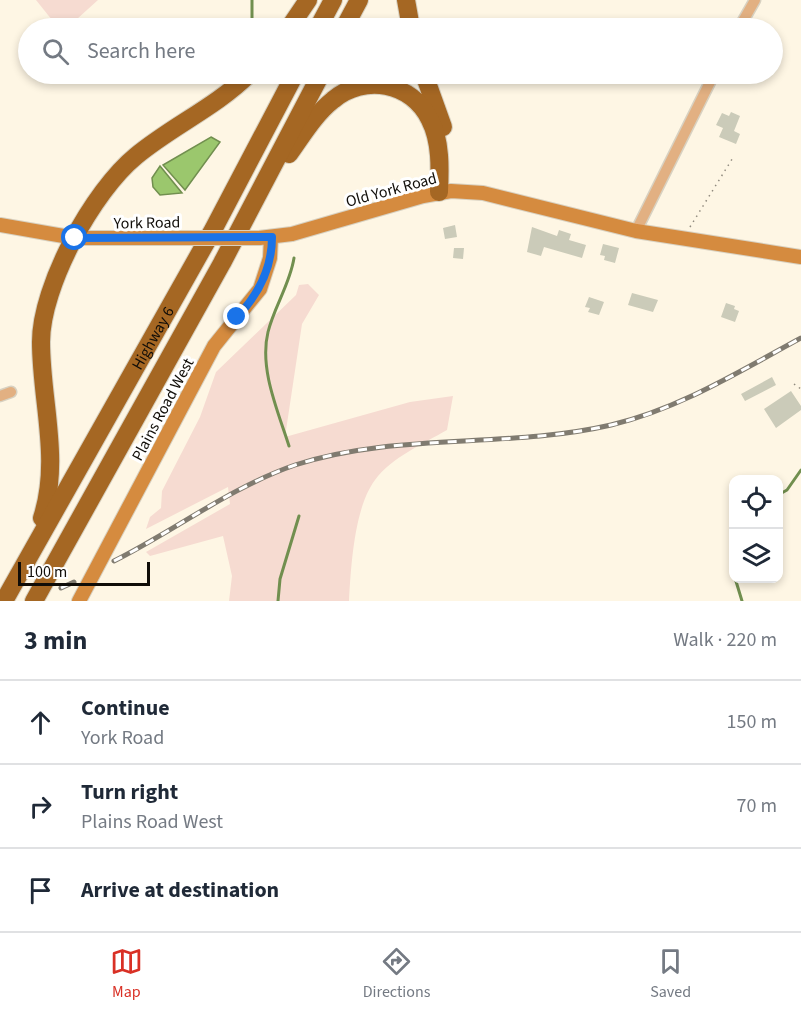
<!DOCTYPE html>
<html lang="en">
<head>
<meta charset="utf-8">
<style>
  :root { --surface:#fff; --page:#f6f6f7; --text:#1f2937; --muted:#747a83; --line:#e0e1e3; --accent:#d93025 }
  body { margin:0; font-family:"Source Sans 3",sans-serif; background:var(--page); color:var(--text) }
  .controls { position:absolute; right:18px; bottom:18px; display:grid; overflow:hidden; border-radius:12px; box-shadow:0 3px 9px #0003 }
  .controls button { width:54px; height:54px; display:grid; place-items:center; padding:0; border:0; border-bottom:2px solid var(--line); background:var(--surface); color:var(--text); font:30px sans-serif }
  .scale { position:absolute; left:18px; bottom:15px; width:132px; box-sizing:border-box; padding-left:6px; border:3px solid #100d08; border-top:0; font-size:16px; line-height:21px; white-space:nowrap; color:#100d08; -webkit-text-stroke:4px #fff; paint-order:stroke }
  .stop { position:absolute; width:18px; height:18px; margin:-14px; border:4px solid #1a73e8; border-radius:50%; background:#fff }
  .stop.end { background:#1a73e8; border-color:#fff; box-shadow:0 2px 6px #0008 }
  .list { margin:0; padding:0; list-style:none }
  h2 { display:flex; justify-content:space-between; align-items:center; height:78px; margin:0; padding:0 24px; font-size:26px }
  h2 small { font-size:20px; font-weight:400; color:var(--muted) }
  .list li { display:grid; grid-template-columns:39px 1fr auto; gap:18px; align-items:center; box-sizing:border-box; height:84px; padding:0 24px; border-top:2px solid var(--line) }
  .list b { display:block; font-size:22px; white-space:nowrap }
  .list p { margin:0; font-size:20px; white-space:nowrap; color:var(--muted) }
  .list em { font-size:20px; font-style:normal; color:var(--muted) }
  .icon { flex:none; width:33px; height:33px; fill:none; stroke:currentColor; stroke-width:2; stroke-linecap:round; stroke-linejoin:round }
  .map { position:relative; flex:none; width:801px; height:601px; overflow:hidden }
  .search { position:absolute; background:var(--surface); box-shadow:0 3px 9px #0003; left:18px; right:18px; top:18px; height:66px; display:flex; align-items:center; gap:15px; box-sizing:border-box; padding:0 21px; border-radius:33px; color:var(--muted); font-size:22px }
  .sheet { height:330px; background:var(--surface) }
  nav { display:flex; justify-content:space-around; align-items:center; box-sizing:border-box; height:84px; border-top:2px solid var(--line); background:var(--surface); font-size:16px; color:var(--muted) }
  nav a { display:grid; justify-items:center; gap:3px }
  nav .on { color:var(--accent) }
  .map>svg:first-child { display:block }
  .green { fill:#f6dbd1 }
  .water { fill:#9bc76d; stroke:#718f4f; stroke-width:1.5 }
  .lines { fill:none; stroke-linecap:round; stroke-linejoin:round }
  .stream { stroke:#718f4f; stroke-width:3 }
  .building { fill:#cbcbb9 }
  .street-casing { stroke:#d8d1c1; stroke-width:13 }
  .secondary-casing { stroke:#d8d1c1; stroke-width:16 }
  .highway-casing { stroke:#d8d1c1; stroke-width:20 }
  .path { stroke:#918b7f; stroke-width:1.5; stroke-dasharray:1.5 4.5; stroke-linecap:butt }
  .street { stroke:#e2b082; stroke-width:10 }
  .secondary { stroke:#d58b3f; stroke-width:14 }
  .highway { stroke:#a56723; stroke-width:18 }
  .rail-casing { stroke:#807b70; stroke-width:5 }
  .rail { stroke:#fff; stroke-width:3; stroke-dasharray:9; stroke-linecap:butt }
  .secondary-bridge-casing { stroke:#d8d1c1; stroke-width:16; stroke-linecap:butt }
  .secondary-bridge { stroke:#d58b3f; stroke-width:14 }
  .route { stroke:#1a73e8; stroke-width:8 }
  .labels { text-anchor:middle; stroke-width:6; stroke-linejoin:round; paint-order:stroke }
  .street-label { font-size:16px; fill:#100d08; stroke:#fff }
</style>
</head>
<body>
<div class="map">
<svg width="801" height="601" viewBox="0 0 801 601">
  <rect width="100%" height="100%" fill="#fef6e4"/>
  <path class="green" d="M36,0H98L77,19L52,20Z
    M308,284L319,295L302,324L285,437L410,402L453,396L447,430C423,444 392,457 375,480C354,508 351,567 349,601H229L232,576L223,536L150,556L146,552L230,504L228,487L146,529L150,517L161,508L162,491L200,417L216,372L296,295L299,285Z"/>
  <path class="water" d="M211,137L220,142L185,190L163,165Z
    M160,166L182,193L160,195L153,187L152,178Z"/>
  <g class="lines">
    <path class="stream" d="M252,28V0
      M289,446C278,411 259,369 268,332C274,307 290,284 294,258
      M778,495L787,490L801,470
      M734,543V573
      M735,578L742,601
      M278,601L280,579L299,516"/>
  </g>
  <path class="building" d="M731,112L740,116L734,131L740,134L736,144L719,137L723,128L716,125L722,113L729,116Z
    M455,225L457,237L445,239L443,228Z
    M532,227L557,236L559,230L571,234L569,240L586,245L582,258L544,247L541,256L527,252Z
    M603,244L619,248L615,263L604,260L605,256L600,255Z
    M454,248H464L463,259L453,258Z
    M632,293L658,300L653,312L628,305Z
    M589,297L604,302L599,315L588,312L590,308L585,307Z
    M726,303L735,306L734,309L739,311L735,322L721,317Z
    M772,377L776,385L745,401L741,394Z
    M791,391L801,406V410L776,428L764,409Z"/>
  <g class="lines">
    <g class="street-casing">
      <path id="street" d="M739,28L755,0
        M636,231L714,74
        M0,396L11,392"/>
    </g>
    <g class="secondary-casing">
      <path id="secondary" d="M0,225L75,238H160
        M259,238L292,234L423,196L451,191L483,193L636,231L801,257
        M79,601L214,346L260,289L270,258L271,237"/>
    </g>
    <g class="highway-casing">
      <g id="highway">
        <path d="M406,0L411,28"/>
        <path d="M289,28L308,0"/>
        <path d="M318,28L333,0"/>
        <path d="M344,28L359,0"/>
        <path d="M424,74L443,127"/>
        <path d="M289,154C302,136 315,114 333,100C364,74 412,82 430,120C441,141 440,169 439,192"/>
        <path d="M42,518C61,460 41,401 41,342C41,286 93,191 136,156C172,126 216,107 249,74"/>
        <path id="s1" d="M4,601L213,230L295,74"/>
        <path d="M34,601L222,263L321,74"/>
      </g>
    </g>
    <path class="path" d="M690,227L734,156
      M794,384L801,389"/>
    <use href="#street" class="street"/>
    <use href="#secondary" class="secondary"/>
    <use href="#highway" class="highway"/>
    <g class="rail-casing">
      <path id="rail" d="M114,561C174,531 231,487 295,465C397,432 507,449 611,425C679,409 740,371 801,338
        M61,588L74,582"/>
    </g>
    <use href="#rail" class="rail"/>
    <g class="secondary-bridge-casing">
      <path id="secondary-bridge" d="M160,238H259"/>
    </g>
    <use href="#secondary-bridge" class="secondary-bridge"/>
  </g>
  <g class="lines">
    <path class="route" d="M75,238L272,237C272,269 259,294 237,317"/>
  </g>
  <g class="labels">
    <g class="street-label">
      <text transform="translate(391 189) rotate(-15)" y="6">Old York Road</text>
      <text transform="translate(147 222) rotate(-1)" y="6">York Road</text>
      <text dy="6" stroke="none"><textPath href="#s1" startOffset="302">Highway 6</textPath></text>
      <text transform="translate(162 409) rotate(-62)" y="6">Plains Road West</text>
    </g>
  </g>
</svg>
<div class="controls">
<button><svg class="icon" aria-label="locate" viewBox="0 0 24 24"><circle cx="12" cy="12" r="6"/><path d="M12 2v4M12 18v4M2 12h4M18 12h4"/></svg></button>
<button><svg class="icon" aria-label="layers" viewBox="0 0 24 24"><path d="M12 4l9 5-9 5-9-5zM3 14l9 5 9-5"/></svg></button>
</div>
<div class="scale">100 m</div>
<div class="stop" style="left:75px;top:238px"></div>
<div class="stop end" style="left:237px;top:317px"></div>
<div class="search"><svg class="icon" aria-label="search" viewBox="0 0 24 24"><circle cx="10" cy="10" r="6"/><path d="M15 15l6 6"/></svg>Search here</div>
</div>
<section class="sheet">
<h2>3 min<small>Walk · 220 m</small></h2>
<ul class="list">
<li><svg class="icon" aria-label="ahead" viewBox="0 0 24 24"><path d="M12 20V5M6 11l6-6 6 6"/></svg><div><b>Continue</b><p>York Road</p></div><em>150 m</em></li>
<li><svg class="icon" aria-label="right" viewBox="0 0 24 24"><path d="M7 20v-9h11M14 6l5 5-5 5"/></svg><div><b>Turn right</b><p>Plains Road West</p></div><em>70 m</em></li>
<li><svg class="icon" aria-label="arrive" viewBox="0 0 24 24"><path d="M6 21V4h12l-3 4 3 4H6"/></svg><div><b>Arrive at destination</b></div></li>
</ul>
</section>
<nav>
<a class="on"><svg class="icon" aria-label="map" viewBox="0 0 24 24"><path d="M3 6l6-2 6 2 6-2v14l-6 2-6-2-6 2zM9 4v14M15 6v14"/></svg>Map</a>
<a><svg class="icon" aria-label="directions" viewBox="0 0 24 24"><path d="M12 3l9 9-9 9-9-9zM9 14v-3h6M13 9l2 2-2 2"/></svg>Directions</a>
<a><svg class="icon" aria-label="saved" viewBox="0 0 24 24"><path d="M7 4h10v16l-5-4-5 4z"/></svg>Saved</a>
</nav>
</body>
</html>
